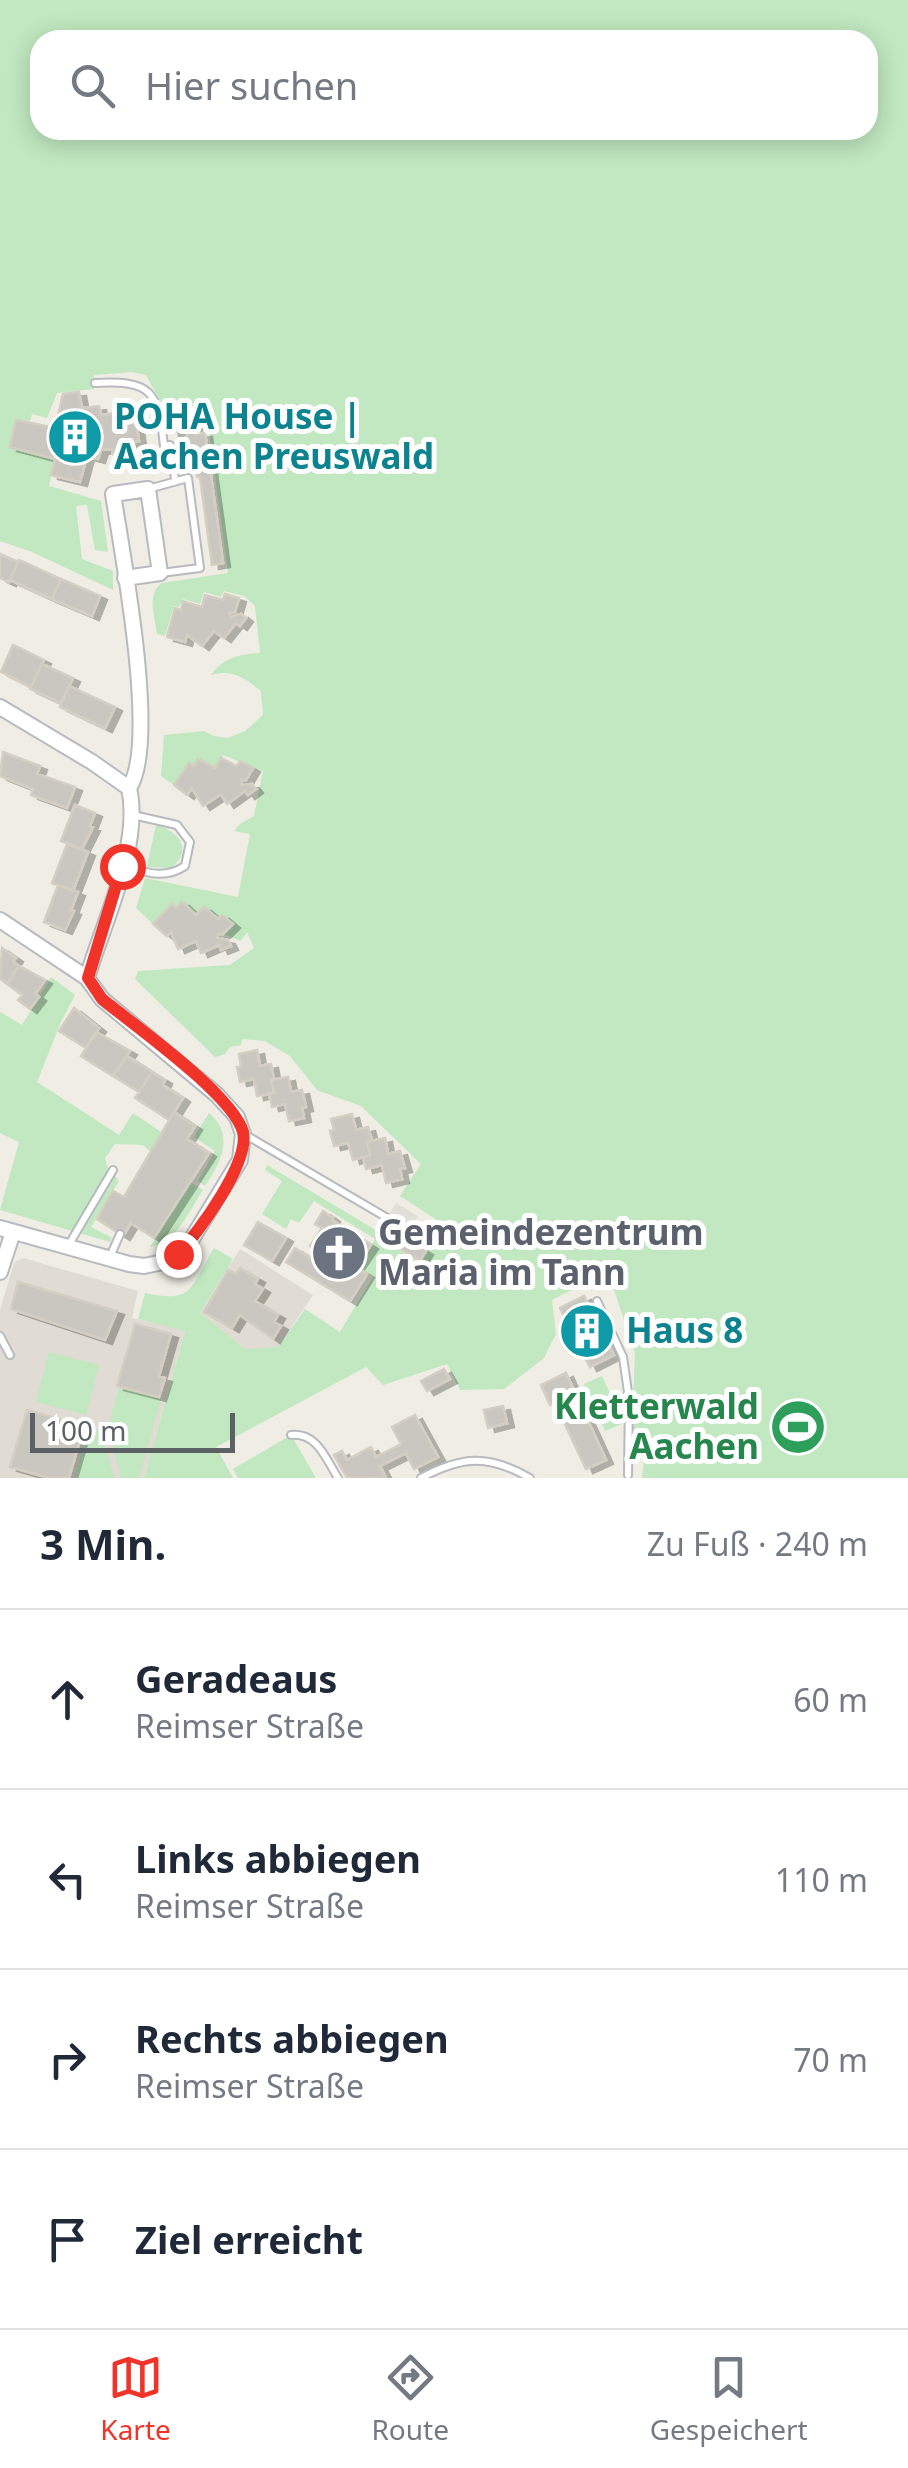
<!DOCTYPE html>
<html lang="de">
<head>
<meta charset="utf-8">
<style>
  :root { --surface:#fff; --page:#f6f6f7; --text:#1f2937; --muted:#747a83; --line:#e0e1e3; --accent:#f13429 }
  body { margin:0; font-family:"Noto Sans",sans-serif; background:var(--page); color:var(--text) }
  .scale { position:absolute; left:30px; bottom:25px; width:205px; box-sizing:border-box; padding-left:10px; border:5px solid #5c6166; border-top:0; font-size:28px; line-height:35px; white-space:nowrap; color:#5c6166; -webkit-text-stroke:8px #fff; paint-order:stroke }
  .stop { position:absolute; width:30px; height:30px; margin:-22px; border:8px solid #f13429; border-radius:50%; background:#fff }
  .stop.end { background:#f13429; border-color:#fff; box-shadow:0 2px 10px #0008 }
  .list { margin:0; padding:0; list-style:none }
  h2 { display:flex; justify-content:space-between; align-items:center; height:130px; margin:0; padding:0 40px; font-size:42px }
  h2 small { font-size:32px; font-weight:400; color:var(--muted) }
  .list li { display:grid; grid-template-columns:65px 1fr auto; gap:30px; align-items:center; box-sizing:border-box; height:180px; padding:0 40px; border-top:2px solid var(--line) }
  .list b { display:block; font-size:38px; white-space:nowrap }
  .list p { margin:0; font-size:32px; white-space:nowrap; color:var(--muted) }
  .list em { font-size:32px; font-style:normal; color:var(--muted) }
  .icon { flex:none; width:55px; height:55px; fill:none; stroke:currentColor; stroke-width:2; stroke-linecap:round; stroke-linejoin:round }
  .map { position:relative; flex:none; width:908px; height:1478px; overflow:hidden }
  .search { position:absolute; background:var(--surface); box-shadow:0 5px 25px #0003; left:30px; right:30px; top:30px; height:110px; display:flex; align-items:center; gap:25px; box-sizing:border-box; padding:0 35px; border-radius:30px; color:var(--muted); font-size:38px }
  .sheet { height:850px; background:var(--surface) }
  nav { display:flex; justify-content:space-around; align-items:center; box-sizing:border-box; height:140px; border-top:2px solid var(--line); background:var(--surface); font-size:28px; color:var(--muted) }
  nav a { display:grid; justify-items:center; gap:5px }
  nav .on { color:var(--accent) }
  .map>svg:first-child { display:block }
  .industrial { fill:#e0dfd9 }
  .education { fill:#e0dcd3 }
  .green { fill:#c1e8c0; fill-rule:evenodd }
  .building { fill:#cac7c1; stroke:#d5cec2; stroke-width:2.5; filter:url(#shadow) }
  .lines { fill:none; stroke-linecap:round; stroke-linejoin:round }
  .service-casing { stroke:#b7babf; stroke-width:10 }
  .minor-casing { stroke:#b7babf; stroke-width:18 }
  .service { stroke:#fff; stroke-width:6 }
  .minor { stroke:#fff; stroke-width:14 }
  .route { stroke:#f13429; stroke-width:12 }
  .labels { text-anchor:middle; stroke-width:10; stroke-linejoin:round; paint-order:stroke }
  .culture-label { font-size:35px; font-weight:bold; fill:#0d838f; stroke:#fff; text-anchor:start }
  .worship-label { font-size:35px; font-weight:bold; fill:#5b616d; stroke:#fff; text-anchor:start }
  .leisure-label { font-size:35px; font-weight:bold; fill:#27864d; stroke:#fff; text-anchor:end }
</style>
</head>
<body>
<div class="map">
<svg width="908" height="1478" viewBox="0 0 908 1478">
  <defs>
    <filter id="shadow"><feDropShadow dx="7" dy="4" stdDeviation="0" flood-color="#0004"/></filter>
  </defs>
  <rect width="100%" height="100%" fill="#efede4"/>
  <path class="industrial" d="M396,1203L418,1216L414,1224L425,1231L430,1222L440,1229L419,1264L376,1236Z"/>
  <path class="education" d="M240,1249L313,1295L278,1347L245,1350L200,1313Z
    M23,1258L138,1291L132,1318L185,1330L144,1478H0V1310L14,1263Z"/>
  <path class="green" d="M0,0H908V1478H642L644,1460L631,1451L635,1353L610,1278L579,1286L552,1300L556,1334L544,1358L504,1389L460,1390L447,1364L383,1385L366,1367L216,1447L233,1478H144L185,1331L138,1319L145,1293C195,1304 190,1287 214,1248L233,1259L200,1313L245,1349L278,1347L305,1309L340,1332L373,1277L358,1267L375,1239L314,1201L299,1223L291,1219L286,1229L262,1214L282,1181L265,1170L267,1165L379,1232L377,1236L419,1263L443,1224L400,1196L421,1164L361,1106L317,1090L290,1056L265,1041L242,1039L241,1045L230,1047L225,1054L215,1057L135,979L138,971L230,965L254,948L247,932L241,941L223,934L232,924L223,915L218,919L205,907L196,915L171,904L153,924L136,908L145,878L238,897L250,834L234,831L240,824L254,816L263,771L223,755L215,768L199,759L194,766L188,764L174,785L161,776L164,735L204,731L214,736L228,738L245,731L263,715L261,691C245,678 232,669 211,675C223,658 239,654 260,653L255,606L244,596L224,591L221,597L204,592L200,604L183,599L179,607L174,606L165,636L157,634C155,617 146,594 162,583L228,573L209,431L198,426L197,415L170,419L146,375L132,372L94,375V389L57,393L47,418L32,414L30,421L16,420L11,447L55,459L49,486L101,501L108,552L95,550L87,505L76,506L82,559L113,571V590L32,552L0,541ZM40,40H868V130H40Z
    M156,825C179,831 194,850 171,868L147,867Z
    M51,977L75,995L60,1024L37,1082L119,1135L133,1113L161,1132L151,1152L143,1145L115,1144L105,1158L108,1169L119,1181L91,1227L112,1238L110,1242L0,1210L19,1142L0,1133V1012L22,1025Z
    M209,1113C235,1135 221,1162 205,1186L198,1181L215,1151L194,1137Z
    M190,1182L203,1190C189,1211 176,1243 150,1247Z
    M49,1352L99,1365L86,1415L36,1402Z
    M602,1376L624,1423L605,1431L584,1384Z
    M119,1387L161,1399L139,1478H121L108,1427Z
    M87,1427L99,1430L115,1478H75Z
    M291,1435L316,1478H238L233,1469Z"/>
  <path class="building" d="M79,392L82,408L99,406L101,415L117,413L119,425L136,422L139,441L129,443L130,452L113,454L112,449H106L101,450L98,459L87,456L80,482L51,475L55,459L10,447L16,420L55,428L63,394Z
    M194,419L196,434L205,433L223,563L212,565L200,477H197L194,454L189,455L186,430L172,432L171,422Z
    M0,554L18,562L9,582L0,578Z
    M19,560L61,579L52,599L10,580Z
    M61,579L100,596L92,616L52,599Z
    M225,594L239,598L235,612L229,613L231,617L241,614L246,618L240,626L236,623L224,638L214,631L202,646L187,635L185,642L167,637L175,608L181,610L183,601L202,607L205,595L223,600Z
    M13,645L44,660L31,687L1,672Z
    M42,664L73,678L61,703L30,689Z
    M69,686L115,707L105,728L60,707Z
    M3,752L40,766L37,774L75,787L67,808L31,795L33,789L0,776Z
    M221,758L237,766L240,761L253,768L246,780H241V785L252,784L256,789L248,795L245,791L227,804L221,794L203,806L192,788L187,795L174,785L189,763L194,766L198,759L215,768Z
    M75,805L95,813L90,826L93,827L82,849L61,841Z
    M67,844L88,852L73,891L52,883Z
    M58,885L78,892L71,910L74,911L65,930L44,922Z
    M182,902L196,915L204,907L218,919L222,915L233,924L223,934H218L217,938L228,940L231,946L221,950L219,945L201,953L196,941L178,949L171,932L167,936L153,924L172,904L176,908Z
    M2,948L16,958L13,962L19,966L7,984L0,979Z
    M19,966L45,980L35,994L39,997L30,1009L18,1000L22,995L7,984Z
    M74,1008L99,1028L86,1048L59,1031Z
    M96,1032L130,1051L113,1076L81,1056Z
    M257,1050L260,1066L271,1064L274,1080H271L274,1093L257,1096L254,1079L240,1082L237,1067L241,1066L239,1054Z
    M127,1056L152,1072L139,1092L113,1076Z
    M152,1072L165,1080L163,1085L183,1098L169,1120L135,1098Z
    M288,1077L291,1092L302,1090L306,1107L302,1108L304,1118L289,1121L285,1104L272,1107L269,1093H274L271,1080Z
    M174,1112L195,1126L187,1139L209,1153L154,1238L131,1223L123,1236L97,1219L113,1191L124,1197Z
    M352,1114L356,1130L368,1127L372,1141L367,1142L370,1155L353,1160L348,1143L334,1146L330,1131L334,1130L331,1119Z
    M385,1138L388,1154L400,1151L405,1168L400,1169L402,1179L386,1183L382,1165L366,1169L363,1157L370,1155L367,1142Z
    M323,1211L333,1218L332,1220L371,1245L356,1267L367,1274L350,1301L286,1262L295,1248L310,1258L315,1249L310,1246L322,1228L315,1224Z
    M258,1222L286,1238L272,1261L244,1245Z
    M386,1227L426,1251L420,1261L381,1236Z
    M240,1268L258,1279L255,1284L263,1289L255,1301L278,1315L274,1322L281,1326L273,1339L240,1315L232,1328L204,1312L228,1270L236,1274Z
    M18,1282L117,1311L105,1340L11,1309Z
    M584,1296L614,1355L590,1367L560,1308Z
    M135,1324L171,1334L159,1376L165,1378L159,1397L117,1386Z
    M444,1369L450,1379L427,1391L421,1381Z
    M566,1373L606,1460L586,1469L555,1403L550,1405L541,1385Z
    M503,1406L507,1423L488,1428L484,1410Z
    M27,1410L84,1426L69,1478H49L10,1467Z
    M415,1415L438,1457L414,1469L406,1453L380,1466L386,1478H347L334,1455L342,1451L347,1460L371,1447L376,1457L401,1444L392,1427Z"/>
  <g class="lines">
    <g class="service-casing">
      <path id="service" d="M95,383C152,380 158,391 164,446L170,445L175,479
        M148,489L188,478L200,568L161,573
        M122,866C145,872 164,880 185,866L190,842L177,825L133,815
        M244,1134L430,1243
        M68,1246L113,1170
        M109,1259L120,1234
        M597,1301L623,1357L629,1399L628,1475
        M0,1336L10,1355
        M291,1435C317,1432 326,1459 338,1478
        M421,1478C462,1456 488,1454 530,1478"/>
    </g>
    <g class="minor-casing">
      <path id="minor" d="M125,578L160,573L148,489L113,494C122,553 159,743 129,788
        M0,707L92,762L129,788C142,845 103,923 87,978L102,999L217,1095L237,1117L243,1134L240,1160L190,1242L168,1261L144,1266L129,1264L0,1228
        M0,920L87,978
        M0,1272L13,1232"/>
    </g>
    <use href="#service" class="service"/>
    <use href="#minor" class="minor"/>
  </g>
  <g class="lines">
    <path class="route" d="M122,866L88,978L102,999C135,1026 233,1095 243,1132C250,1162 199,1232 178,1254"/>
  </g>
  <defs>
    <g id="building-disc" transform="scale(2.875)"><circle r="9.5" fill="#0f9aa8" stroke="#fff"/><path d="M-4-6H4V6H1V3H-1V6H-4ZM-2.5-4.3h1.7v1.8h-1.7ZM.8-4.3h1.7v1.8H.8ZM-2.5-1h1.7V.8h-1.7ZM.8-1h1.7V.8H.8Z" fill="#fff"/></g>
    <g id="church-disc" transform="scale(2.875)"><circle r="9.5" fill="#6b7280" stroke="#fff"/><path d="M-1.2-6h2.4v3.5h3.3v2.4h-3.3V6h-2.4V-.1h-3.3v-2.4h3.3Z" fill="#fff"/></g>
    <g id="stadium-disc" transform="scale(2.875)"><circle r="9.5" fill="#2e9e5b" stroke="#fff"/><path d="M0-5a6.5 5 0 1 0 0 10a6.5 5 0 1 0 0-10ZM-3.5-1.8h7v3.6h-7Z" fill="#fff"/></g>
  </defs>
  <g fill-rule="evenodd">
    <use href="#building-disc" x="75" y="437"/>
    <use href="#church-disc" x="339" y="1253"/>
    <use href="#building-disc" x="587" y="1331"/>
    <use href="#stadium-disc" x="798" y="1427"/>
  </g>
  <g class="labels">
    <g class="culture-label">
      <text x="114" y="429">POHA House |<tspan x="114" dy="40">Aachen Preuswald</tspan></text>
      <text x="626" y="1343">Haus 8</text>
    </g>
    <g class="worship-label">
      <text x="378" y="1245">Gemeindezentrum<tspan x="378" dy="40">Maria im Tann</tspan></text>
    </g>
    <g class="leisure-label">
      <text x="759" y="1419">Kletterwald<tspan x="759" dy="40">Aachen</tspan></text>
    </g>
  </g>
</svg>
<div class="scale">100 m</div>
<div class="stop" style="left:122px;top:866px"></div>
<div class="stop end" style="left:178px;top:1254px"></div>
<div class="search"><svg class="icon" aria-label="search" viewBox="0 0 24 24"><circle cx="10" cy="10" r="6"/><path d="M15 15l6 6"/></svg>Hier suchen</div>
</div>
<section class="sheet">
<h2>3 Min.<small>Zu Fuß · 240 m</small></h2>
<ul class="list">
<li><svg class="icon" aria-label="ahead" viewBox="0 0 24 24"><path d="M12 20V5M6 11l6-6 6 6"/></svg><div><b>Geradeaus</b><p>Reimser Straße</p></div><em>60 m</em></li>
<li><svg class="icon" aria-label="left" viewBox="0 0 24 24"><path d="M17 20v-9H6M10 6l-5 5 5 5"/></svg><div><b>Links abbiegen</b><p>Reimser Straße</p></div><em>110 m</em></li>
<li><svg class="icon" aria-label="right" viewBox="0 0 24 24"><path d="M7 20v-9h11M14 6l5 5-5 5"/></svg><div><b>Rechts abbiegen</b><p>Reimser Straße</p></div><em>70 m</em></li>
<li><svg class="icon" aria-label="arrive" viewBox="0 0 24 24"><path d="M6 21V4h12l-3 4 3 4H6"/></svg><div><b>Ziel erreicht</b></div></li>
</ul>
</section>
<nav>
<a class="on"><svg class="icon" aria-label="map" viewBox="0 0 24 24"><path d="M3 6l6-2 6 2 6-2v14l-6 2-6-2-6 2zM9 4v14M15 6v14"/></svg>Karte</a>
<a><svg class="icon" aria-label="directions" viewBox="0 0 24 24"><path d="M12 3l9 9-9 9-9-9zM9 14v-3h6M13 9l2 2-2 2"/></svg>Route</a>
<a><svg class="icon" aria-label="saved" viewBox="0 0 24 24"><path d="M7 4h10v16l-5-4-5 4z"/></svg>Gespeichert</a>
</nav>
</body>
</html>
